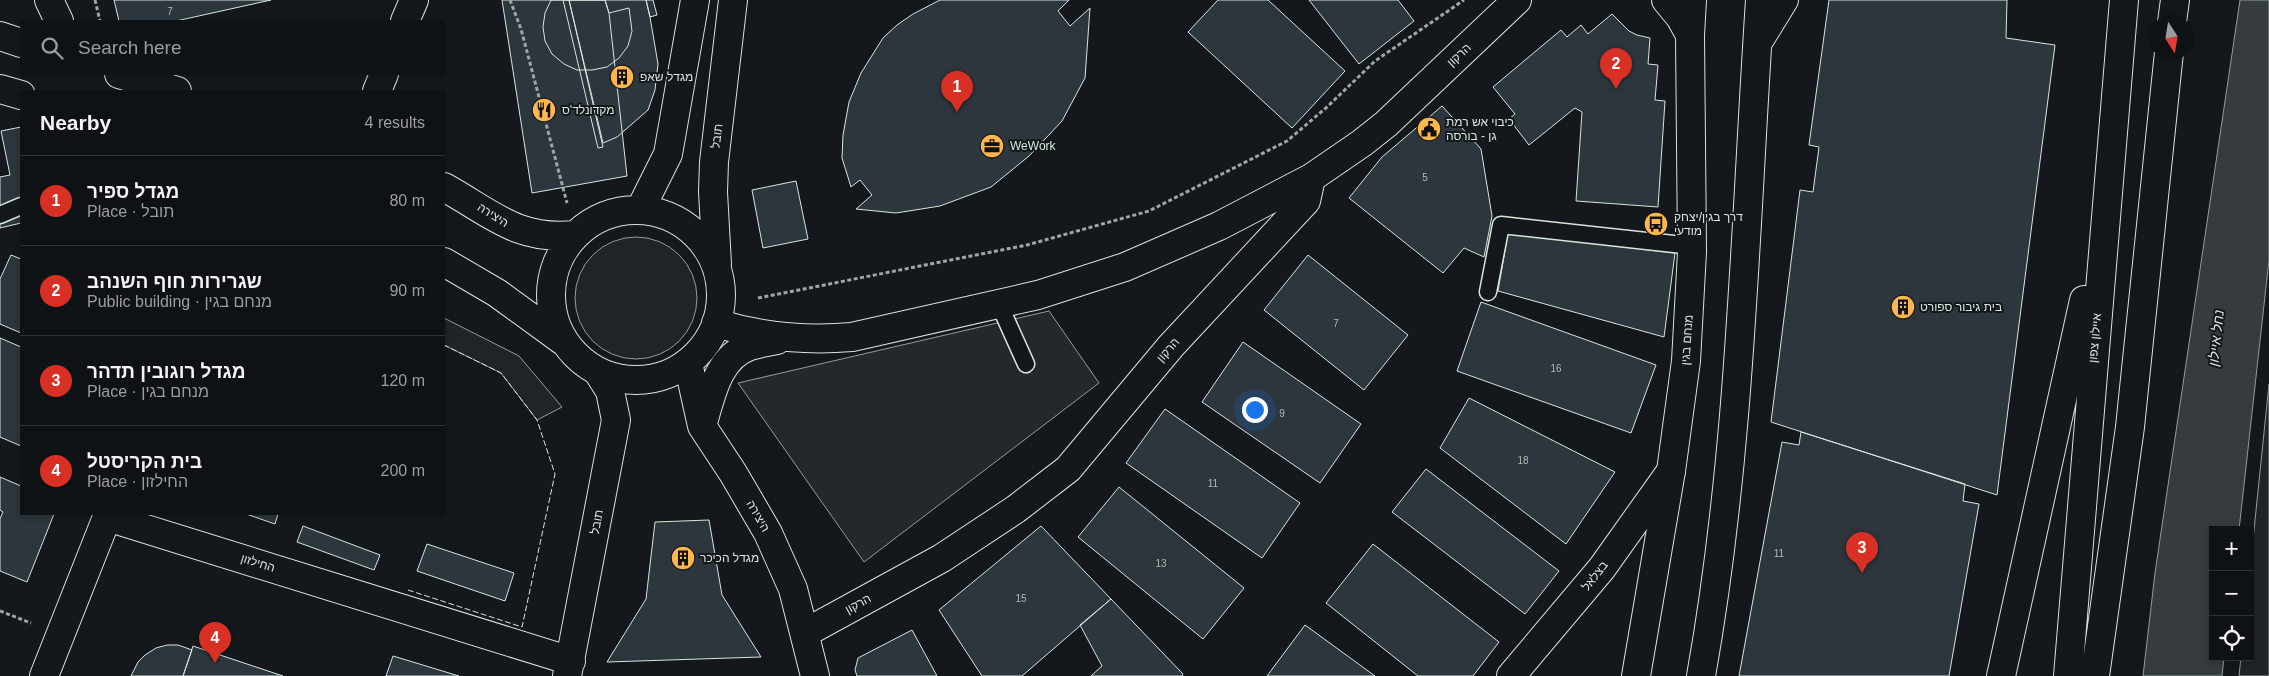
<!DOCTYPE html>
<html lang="en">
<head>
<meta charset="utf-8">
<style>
  :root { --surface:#0f1215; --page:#181b1e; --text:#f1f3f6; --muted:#9b9ea0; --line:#2f3234; --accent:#d93025 }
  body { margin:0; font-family:Arial,"Noto Sans Hebrew",sans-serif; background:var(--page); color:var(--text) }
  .controls { position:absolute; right:15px; bottom:15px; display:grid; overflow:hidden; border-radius:0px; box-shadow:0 2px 8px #0003 }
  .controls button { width:45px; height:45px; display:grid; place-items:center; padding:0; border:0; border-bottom:1px solid var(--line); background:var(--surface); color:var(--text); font:25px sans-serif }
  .compass { position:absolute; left:2149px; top:15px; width:45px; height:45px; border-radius:50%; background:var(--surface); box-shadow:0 2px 8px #0003; rotate:168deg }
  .you { position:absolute; left:1254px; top:409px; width:18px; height:18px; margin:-12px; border:4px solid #fff; border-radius:50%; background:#1a73e8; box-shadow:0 0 0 8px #1a73e833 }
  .badge { display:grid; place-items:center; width:32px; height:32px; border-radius:50%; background:var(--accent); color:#fff; font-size:16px; font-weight:700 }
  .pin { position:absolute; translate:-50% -41px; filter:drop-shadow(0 1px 2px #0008) }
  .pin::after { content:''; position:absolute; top:26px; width:18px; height:15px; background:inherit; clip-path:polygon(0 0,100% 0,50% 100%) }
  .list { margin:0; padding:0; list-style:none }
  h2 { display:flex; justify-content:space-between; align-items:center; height:65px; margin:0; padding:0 20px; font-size:21px }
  h2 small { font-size:16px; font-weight:400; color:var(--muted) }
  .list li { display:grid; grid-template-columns:32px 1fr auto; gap:15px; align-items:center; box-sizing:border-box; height:90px; padding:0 20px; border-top:1px solid var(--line) }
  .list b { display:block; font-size:19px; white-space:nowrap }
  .list p { margin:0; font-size:16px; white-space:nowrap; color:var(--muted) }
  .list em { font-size:16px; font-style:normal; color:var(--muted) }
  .icon { flex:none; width:28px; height:28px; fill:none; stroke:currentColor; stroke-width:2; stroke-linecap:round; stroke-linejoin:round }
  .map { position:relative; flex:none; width:2269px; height:676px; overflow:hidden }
  .search { position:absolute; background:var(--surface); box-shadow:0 2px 8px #0003; left:20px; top:20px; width:425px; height:55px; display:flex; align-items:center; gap:12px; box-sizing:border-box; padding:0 18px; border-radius:0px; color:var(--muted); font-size:19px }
  .panel { position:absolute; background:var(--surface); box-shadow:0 2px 8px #0003; left:20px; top:90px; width:425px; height:425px; border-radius:0px }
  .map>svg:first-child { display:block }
  .green { fill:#202428; stroke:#939e99 }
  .parking { fill:#24282b; stroke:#939e99 }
  .water { fill:#363b3e; stroke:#939e99 }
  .building { fill:#2c363c; stroke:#d8e6dc }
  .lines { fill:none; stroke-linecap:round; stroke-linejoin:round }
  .lane-casing { stroke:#d8e6dc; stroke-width:19 }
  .street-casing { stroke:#d8e6dc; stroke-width:30 }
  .secondary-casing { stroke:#d8e6dc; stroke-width:30 }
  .primary-casing { stroke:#d8e6dc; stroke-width:30 }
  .highway-casing { stroke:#d8e6dc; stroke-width:30 }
  .path { stroke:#9da8a2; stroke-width:3; stroke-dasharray:4 2.5; stroke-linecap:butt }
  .lane { stroke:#14181c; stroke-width:16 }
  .street { stroke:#14181c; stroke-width:28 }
  .secondary { stroke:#14181c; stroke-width:28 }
  .primary { stroke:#14181c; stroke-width:28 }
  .highway { stroke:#14181c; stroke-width:28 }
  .fence { stroke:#d8e6dc; stroke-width:1; stroke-dasharray:6 2.5; stroke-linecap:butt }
  .labels { text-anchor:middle; stroke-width:4; stroke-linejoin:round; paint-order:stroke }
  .number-label { font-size:10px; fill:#adbab4 }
  .street-label { font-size:12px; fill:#d8e6dc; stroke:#14181c }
  .poi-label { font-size:12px; fill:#d8e6dc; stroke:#14181c; text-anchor:start }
  .water-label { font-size:14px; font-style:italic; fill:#d8e6dc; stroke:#14181c }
</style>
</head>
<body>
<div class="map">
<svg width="2269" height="676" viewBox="0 0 2269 676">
  <rect width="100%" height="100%" fill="#14181c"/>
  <path class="green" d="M575 298a61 61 0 1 1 122 0a61 61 0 1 1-122 0Z
    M444,318L519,356L562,407L537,420L501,373L444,345Z
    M2269,384V676H2239L2241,657H2250V569Z"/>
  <path class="parking" d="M1049,311L1099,383L864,562L738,383Z"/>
  <path class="water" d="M2240,0H2269V260L2239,530H2213V657H2224L2222,676H2143L2155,573Z"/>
  <path class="building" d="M114,0H271L176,21H119Z
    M502,0H605L609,13L627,176L532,193Z
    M551,0H605L609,13L629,8L632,31L628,46L619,58L607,67L592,70H577L564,64L552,54L545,41L543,27L545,13Z
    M563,0H569L603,147L598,148Z
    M569,0H646L650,17L658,64L655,90L648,110L617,137L603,143Z
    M646,0H653L657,15L650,17Z
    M940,0H1069L1058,11L1070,26L1090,8L1085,78L1062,121L1029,156L991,187L940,206L896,213L856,209L872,195L860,180L851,187L842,158L843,135L849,102L861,73L883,38L897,25L913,14Z
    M1218,0H1268L1345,71L1292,128L1188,32Z
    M1309,0H1398L1414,21L1359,64Z
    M1829,0H2007L2006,38L2055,45L1997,495L1771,422L1800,190L1813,192L1819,147L1809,145Z
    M1612,14L1629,31L1637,35L1650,38L1648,64L1658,65L1655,100L1665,101L1658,207L1576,201L1582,112L1575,108L1529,145L1509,119L1515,114L1493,87L1561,30L1567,37L1581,25L1588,34Z
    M1442,106L1481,149L1492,216L1484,257L1464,248L1443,273L1349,198L1382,157Z
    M21,127V223L0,228V177L10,175L1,131Z
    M796,181L808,239L763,248L752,190Z
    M1508,233L1675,253L1664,337L1498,291Z
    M11,255L21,259V333L0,324V279Z
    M1308,255L1408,335L1364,390L1264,310Z
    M1481,302L1656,365L1631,433L1457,371Z
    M0,338L21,347V446L0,437Z
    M1243,342L1361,424L1320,483L1202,402Z
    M1469,398L1615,472L1566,544L1440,448Z
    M1165,409L1300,503L1262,558L1126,463Z
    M1801,432L1965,484L1963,501L1979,504L1949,676H1739L1782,442L1799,445Z
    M1426,469L1559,571L1525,614L1392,512Z
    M0,477L21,486V514H54L27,582L0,571V519L3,512L0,510Z
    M1119,487L1244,588L1203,639L1078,537Z
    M246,514H278L275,524Z
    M709,520L722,595L761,657L607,662L646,599L655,522Z
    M303,526L380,555L374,570L297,542Z
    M1041,526L1111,599L1022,676H982L939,610Z
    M427,544L514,573L505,601L417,571Z
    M1373,544L1499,642L1473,676H1418L1326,603Z
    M1111,599L1183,674L1182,676H1091L1102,666L1080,625Z
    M1305,625L1375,676H1267Z
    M912,630L937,676H857L855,670L858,658Z
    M167,645H178L192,650L183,676H131L138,662L145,655L156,648Z
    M193,646L283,676H183Z
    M393,656L459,676H386Z"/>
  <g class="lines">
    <g class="lane-casing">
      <path id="lane" d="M0,215L21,206
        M1488,292L1501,225L1692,246
        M999,304L1026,364"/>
    </g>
    <g class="street-casing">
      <path id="street" d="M1666,0L1680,17L1690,35
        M405,21L414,0
        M377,91L384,74
        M716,323C761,337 805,341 852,337L1038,295L1125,267L1219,226L1311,178L1362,143L1386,124L1517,0
        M688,363L702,426L733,473L768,533L793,589L815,676
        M702,426C711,397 717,357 750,346C759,343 769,342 777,340
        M805,633L942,558L1016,509L1068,469L1171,346L1306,201L1311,178
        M44,676L107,517L571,661
        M567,676L616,420L610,391L598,372
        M1511,676L1602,568L1671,471"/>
    </g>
    <g class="secondary-casing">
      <path id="secondary" d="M0,36L21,43
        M1760,39L1784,0
        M119,74L177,91
        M0,89L21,95
        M444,187C491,213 517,241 575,235
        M640,210L668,154L695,0
        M551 295a85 85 0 1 1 170 0a85 85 0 1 1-170 0Z
        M444,262L497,293L563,341
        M717,264L713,192L714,162L733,0
        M1636,676L1671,471L1686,361L1692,252L1690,35L1692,0
        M1701,676C1741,453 1745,225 1760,0"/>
    </g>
    <g class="primary-casing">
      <path id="primary" d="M49,0L59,21"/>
    </g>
    <g class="highway-casing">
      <path id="highway" d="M2172,22L2175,0
        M2001,676L2084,300
        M2068,676L2124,0
        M2095,676L2130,427L2169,52"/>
    </g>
    <path class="path" d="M95,0L100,21
      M510,0L521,29L567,203
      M758,298L1027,245L1149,211L1287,141L1327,107L1375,61L1464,0
      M0,611L31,623"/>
    <use href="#lane" class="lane"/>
    <use href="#street" class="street"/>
    <use href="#secondary" class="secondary"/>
    <use href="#primary" class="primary"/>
    <use href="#highway" class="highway"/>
    <path class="fence" d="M408,590L522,627L555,474L537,420L501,373L444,345"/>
  </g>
  <defs>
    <g id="building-disc" transform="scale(1.25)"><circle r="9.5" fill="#ffb74d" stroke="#14181c"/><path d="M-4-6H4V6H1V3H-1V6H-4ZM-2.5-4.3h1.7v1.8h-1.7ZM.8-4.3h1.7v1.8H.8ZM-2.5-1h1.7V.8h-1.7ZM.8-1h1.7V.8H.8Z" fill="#111"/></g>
    <g id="restaurant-disc" transform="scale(1.25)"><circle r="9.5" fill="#ffb74d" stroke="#14181c"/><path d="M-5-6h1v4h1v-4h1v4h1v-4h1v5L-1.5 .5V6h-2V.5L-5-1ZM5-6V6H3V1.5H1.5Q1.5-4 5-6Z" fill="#111"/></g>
    <g id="civic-disc" transform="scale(1.25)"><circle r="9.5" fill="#ffb74d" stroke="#14181c"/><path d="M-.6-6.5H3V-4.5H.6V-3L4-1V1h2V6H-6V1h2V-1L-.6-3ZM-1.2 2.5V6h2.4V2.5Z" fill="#111"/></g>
    <g id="office-disc" transform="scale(1.25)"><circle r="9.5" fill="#ffb74d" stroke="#14181c"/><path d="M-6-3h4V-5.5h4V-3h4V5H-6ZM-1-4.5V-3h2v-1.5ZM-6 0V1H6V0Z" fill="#111"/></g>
    <g id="bus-disc" transform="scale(1.25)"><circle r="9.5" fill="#ffb74d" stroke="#14181c"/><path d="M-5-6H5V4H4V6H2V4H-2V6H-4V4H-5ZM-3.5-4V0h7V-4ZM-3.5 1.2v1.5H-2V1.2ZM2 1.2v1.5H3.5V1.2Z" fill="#111"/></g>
  </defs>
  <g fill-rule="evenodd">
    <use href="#building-disc" x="622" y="77"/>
    <use href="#restaurant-disc" x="544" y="110"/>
    <use href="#civic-disc" x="1429" y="129"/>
    <use href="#office-disc" x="992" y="146"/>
    <use href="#bus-disc" x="1656" y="224"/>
    <use href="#building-disc" x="1903" y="307"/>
    <use href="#building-disc" x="683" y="558"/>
  </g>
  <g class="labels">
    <g class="number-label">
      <text x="170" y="15">7</text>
      <text x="1425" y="181">5</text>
      <text x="1336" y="327">7</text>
      <text x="1556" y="372">16</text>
      <text x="1282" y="417">9</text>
      <text x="1523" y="464">18</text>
      <text x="1213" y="487">11</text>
      <text x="1779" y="557">11</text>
      <text x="1161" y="567">13</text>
      <text x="1021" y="602">15</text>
    </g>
    <g class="street-label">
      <text transform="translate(1459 55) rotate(-43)" y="4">הרקון</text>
      <text transform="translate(717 136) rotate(-83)" y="4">תובל</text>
      <text transform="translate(493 215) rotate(32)" y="4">היצירה</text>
      <text transform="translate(2095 338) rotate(-85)" y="4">איילון צפון</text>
      <text transform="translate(1687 340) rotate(-86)" y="4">מנחם בגין</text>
      <text transform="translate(1168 350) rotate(-49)" y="4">הרקון</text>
      <text transform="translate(758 516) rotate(60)" y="4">היצירה</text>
      <text transform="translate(597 522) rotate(-80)" y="4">תובל</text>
      <text transform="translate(258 563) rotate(17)" y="4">החילזון</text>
      <text transform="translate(1595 576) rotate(-52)" y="4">בצלאל</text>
      <text transform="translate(858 604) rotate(-29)" y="4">הרקון</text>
    </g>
    <g class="poi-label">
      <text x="640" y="81">מגדל שאפ</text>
      <text x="562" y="114">מקדונלד'ס</text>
      <text x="1446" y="126">כיבוי אש רמת<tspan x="1446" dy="14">גן - בורסה</tspan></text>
      <text x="1010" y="150">WeWork</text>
      <text x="1674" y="221">דרך בגין/יצחק<tspan x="1674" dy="14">מודעי</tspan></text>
      <text x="1920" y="311">בית גיבור ספורט</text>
      <text x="700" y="562">מגדל הכיכר</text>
    </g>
    <g class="water-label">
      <text transform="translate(2216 338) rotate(-84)" y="5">נחל איילון</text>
    </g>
  </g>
</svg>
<div class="controls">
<button>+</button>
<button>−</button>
<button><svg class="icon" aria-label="locate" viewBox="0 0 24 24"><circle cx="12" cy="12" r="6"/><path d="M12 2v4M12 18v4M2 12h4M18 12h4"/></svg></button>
</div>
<svg class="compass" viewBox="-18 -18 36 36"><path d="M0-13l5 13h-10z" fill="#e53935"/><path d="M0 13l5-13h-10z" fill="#9b9ea0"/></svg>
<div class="you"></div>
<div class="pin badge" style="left:957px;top:112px">1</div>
<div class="pin badge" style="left:1616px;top:89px">2</div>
<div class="pin badge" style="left:1862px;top:573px">3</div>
<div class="pin badge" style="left:215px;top:663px">4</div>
<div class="search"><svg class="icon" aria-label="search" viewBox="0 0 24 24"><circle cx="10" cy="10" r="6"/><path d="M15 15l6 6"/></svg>Search here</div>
<section class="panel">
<h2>Nearby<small>4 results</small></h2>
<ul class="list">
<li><span class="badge">1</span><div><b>מגדל ספיר</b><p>Place · תובל</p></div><em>80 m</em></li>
<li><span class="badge">2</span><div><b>שגרירות חוף השנהב</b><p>Public building · מנחם בגין</p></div><em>90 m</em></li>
<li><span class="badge">3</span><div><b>מגדל רוגובין תדהר</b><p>Place · מנחם בגין</p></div><em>120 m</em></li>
<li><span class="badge">4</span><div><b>בית הקריסטל</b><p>Place · החילזון</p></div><em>200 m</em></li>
</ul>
</section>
</div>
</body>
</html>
